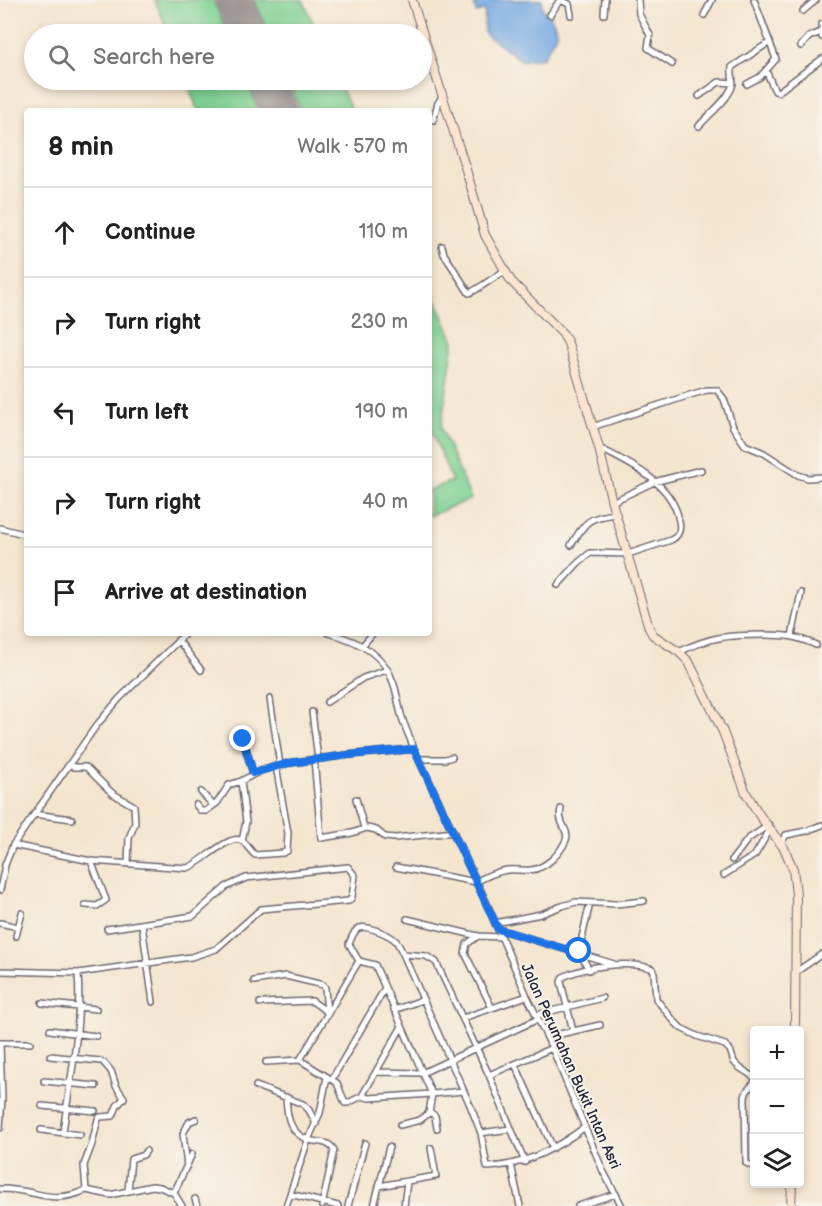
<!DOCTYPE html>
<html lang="en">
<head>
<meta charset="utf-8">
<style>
  :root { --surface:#fff; --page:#f2f2f2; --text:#202124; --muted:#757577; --line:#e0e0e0 }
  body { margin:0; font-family:"Balsamiq Sans",sans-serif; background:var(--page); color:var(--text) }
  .controls { position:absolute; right:18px; bottom:18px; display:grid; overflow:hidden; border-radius:6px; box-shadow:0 3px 9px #0003 }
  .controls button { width:54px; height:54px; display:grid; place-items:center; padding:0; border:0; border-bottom:2px solid var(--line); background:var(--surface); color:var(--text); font:30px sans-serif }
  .stop { position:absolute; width:18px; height:18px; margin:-14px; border:4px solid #1a73e8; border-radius:50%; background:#fff }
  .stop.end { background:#1a73e8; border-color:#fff; box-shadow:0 2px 6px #0008 }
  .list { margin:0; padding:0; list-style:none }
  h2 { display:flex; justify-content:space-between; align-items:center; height:78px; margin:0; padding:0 24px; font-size:26px }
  h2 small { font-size:20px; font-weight:400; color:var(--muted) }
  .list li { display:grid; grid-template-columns:39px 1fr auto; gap:18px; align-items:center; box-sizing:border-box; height:90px; padding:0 24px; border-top:2px solid var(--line) }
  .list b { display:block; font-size:22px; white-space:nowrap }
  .list em { font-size:20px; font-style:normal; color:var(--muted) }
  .icon { flex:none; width:33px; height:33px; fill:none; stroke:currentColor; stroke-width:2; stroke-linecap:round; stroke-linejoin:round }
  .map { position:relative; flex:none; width:822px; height:1206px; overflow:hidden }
  .search { position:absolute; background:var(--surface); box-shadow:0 3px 9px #0003; left:24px; top:24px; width:408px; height:66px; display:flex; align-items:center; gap:15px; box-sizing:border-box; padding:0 21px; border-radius:33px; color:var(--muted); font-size:22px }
  .panel { position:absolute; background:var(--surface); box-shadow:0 3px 9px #0003; left:24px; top:108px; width:408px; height:528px; border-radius:6px }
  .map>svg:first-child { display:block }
  .green { fill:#7dd091; stroke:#507966; stroke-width:1.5 }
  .water { fill:#76a9e3; stroke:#4c668f; stroke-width:1.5 }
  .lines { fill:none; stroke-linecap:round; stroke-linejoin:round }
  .runway { stroke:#8b8485; stroke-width:38 }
  .street-casing { stroke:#6c666f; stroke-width:8 }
  .secondary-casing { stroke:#6c666f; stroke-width:10 }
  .street { stroke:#fff; stroke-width:5 }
  .secondary { stroke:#fce5d0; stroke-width:8 }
  .route { stroke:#1a73e8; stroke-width:8 }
  .labels { text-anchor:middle; stroke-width:4.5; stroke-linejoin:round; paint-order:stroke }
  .street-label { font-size:15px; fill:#22223b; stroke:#f7f3e8 }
</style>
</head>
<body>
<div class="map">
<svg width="822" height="1206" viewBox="0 0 822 1206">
  <rect width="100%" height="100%" fill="#f7f3e8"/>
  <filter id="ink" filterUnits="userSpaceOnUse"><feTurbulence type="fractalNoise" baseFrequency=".0167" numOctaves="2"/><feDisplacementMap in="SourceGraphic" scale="12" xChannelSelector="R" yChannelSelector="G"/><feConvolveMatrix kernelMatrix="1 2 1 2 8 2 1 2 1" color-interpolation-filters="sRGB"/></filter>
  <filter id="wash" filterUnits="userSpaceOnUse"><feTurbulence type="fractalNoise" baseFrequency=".008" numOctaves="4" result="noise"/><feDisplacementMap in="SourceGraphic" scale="24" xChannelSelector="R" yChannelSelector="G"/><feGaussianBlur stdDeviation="1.35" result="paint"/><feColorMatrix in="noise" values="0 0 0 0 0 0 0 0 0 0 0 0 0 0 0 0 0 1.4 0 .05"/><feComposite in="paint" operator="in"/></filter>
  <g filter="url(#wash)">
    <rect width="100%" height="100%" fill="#f4e5cf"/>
    <path class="green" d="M155,0H213L228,34H169Z
      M255,0H303L318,34H269Z
      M186,80H246L259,111H198Z
      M288,80H338L352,111H301Z
      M429,285L454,341L441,428L471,499L429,516V490L452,481L429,424Z"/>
    <path class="water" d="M474,0H542C541,13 549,13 554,23C555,26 556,30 557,33L543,57L522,61L484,33L485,10L476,13Z"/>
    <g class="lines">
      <path class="runway" d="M234,0L248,34
        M266,80L279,111"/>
    </g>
  </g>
  <g filter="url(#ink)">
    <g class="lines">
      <g class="street-casing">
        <path id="street" d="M560,0L569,4L571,15
          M638,0L639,14L650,35L648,48L672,64
          M803,11L816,0
          M604,14L605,0
          M550,15L560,0
          M704,15L712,0
          M822,24V37
          M801,46L809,37L821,32
          M766,71L775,91L778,92L822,59
          M747,84L760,77L776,59L754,0
          M699,96L719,82L733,83
          M433,120L438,103L442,97
          M699,126C709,114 726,102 732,87C734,81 731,74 732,67L770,42
          M442,246L444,254L469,293C476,291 495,276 505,271
          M592,427L690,395L707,390H717L724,399L733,427L745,445L764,453L798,475L808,478L822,477
          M612,502L654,482L701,470
          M0,528L27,535
          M571,545C586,521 588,517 616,514
          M558,585L578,563L590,553L628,554L671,540C679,536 681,530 679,521C673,483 629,463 599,448
          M329,633C356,640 384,653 393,682C397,692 398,703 401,714C404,726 410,737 414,749L487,904L527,996L552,1048L603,1171L622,1206
          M792,636L801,593
          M178,640L201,670
          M363,645L373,633
          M679,652C711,636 730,635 765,635C787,635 795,636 816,645
          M270,699L280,765
          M327,702L363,678L387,670
          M312,712L318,759
          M243,739L253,773
          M314,759L321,838L352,833L367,828L376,830L385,837L395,838L454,832
          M419,759H445L452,757
          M70,764L74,767H86L112,793L134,806L135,823L129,838L128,864
          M241,781L246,822L242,841
          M201,792L213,805
          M356,799L364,828
          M196,805L201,811H206L217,803L229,785L241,781L262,770L289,763L348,755L414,749
          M34,814L72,819
          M781,843L786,835L806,831L822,825
          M13,845L91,861L187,868C200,865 230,832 242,841C247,844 250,851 255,855L283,853L287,851L288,833L276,766
          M732,860L748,839L769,825
          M396,867L476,882C486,876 495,872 507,870C515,869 523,871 531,870C546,868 560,854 566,840C570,830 557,823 561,809
          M724,875L755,855L771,828
          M0,890L5,865L13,845L96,726L119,699L186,633
          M85,905L97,906L106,900L91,861
          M407,919L478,936L501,937
          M0,923L18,927
          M495,923L541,914L562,906L576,902L616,904L644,901
          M142,925L153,1002
          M498,929L614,964
          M16,936L22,913
          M478,936L467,944L465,953L492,1008
          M359,961L349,944C351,939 354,930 359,928C368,925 390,935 396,941C399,945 401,950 403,954
          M589,970L579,951L590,903
          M0,971L78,973L191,957L216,949L261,909L349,901L352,897L355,876L348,867L246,878L226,887L193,916L107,929
          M796,972L822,954
          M254,981L286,976L323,985L325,988L327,1015
          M42,1003L96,1009
          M260,1003L312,1001L326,1011
          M394,1010L422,1000
          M536,1015L602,998
          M463,1018L527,996
          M50,1030L96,1036
          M573,1031L561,982L563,977C585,966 629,960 653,969L654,972L656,999L674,1021L681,1028L697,1036L725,1045L730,1050L734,1062L740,1068L754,1077
          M547,1037L600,1025
          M0,1043H30
          M0,1045L2,1098L0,1128
          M50,1056L100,1061
          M266,1062L300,1060
          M515,1064L553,1148
          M377,1072L422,1073L538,1019
          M489,1075L552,1048
          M332,1079L385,988
          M44,1081L96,1086
          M754,1083L747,1091L745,1097L746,1163L754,1167
          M256,1086L303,1104L309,1110L316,1124
          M362,1096L348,1103H345L337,1083L300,1060L359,961L375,965L432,1094L463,1091
          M286,1097C287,1115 288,1133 309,1140C318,1143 328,1140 334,1150L322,1206
          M42,1106L95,1111
          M430,1112L435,1116L437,1128
          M400,1125L420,1120L429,1113L432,1094L369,1098L362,1096L401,1028
          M41,1130L80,1135
          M63,1132C70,1080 82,1026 78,973
          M481,1133L510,1129
          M525,1162L489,1075L436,962L426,956L403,954L470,1105L481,1133L487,1167C524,1166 556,1149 585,1127
          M511,1164L520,1206
          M187,1166L183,1134L189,1122L196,1119
          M379,1186L436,1176L431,1148
          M0,1189C39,1189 50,1206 86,1190L110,1195L152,1186L160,1187L174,1193L182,1206
          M86,1190L84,1165L92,1144L98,1119L100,1117L113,1116L117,1106L124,1098L116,1086L111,1071L104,1063
          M128,1191L131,1159L143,1155L146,1151
          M174,1193L192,1154
          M290,1194L338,1206
          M195,1199L197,1206
          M286,1206L308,1140L320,1113L327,1077
          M348,1206L365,1143
          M374,1206L389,1147
          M404,1206L407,1181
          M578,1206L616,1194"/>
      </g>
      <g class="secondary-casing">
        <path id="secondary" d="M412,0L467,173L485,235L511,281L563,334L568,343L599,448L612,502L649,628L653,635L679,652L689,662L723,732L746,793L760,816L784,848L793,869L796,894L795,1030
          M791,1206L792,1184"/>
      </g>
      <use href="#street" class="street"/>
      <use href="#secondary" class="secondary"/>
    </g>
  </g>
  <g class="lines" filter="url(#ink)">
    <path class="route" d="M243,739L253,773L289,763L348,755L414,749L498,929L581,954L579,951"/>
  </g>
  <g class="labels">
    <g class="street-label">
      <text transform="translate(571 1066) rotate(66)" y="5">Jalan Perumahan Bukit Intan Asri</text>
    </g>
  </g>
</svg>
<div class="controls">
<button>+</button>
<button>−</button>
<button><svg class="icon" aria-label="layers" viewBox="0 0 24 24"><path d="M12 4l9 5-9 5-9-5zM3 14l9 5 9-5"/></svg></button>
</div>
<div class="stop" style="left:579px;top:951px"></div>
<div class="stop end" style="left:243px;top:739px"></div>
<div class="search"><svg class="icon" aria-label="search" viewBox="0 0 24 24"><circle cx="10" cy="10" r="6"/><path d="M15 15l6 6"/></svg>Search here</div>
<section class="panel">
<h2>8 min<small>Walk · 570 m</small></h2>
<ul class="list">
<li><svg class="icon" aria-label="ahead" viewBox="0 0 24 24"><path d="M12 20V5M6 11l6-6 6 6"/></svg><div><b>Continue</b></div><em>110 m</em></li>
<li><svg class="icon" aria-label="right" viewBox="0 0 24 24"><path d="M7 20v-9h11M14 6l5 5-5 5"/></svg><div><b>Turn right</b></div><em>230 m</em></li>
<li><svg class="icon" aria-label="left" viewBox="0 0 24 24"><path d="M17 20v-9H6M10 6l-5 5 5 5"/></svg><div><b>Turn left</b></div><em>190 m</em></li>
<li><svg class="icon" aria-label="right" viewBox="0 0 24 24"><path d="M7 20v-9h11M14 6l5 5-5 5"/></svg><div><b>Turn right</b></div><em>40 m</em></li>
<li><svg class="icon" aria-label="arrive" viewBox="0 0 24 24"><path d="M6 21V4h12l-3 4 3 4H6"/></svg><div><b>Arrive at destination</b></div></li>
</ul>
</section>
</div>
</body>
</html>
